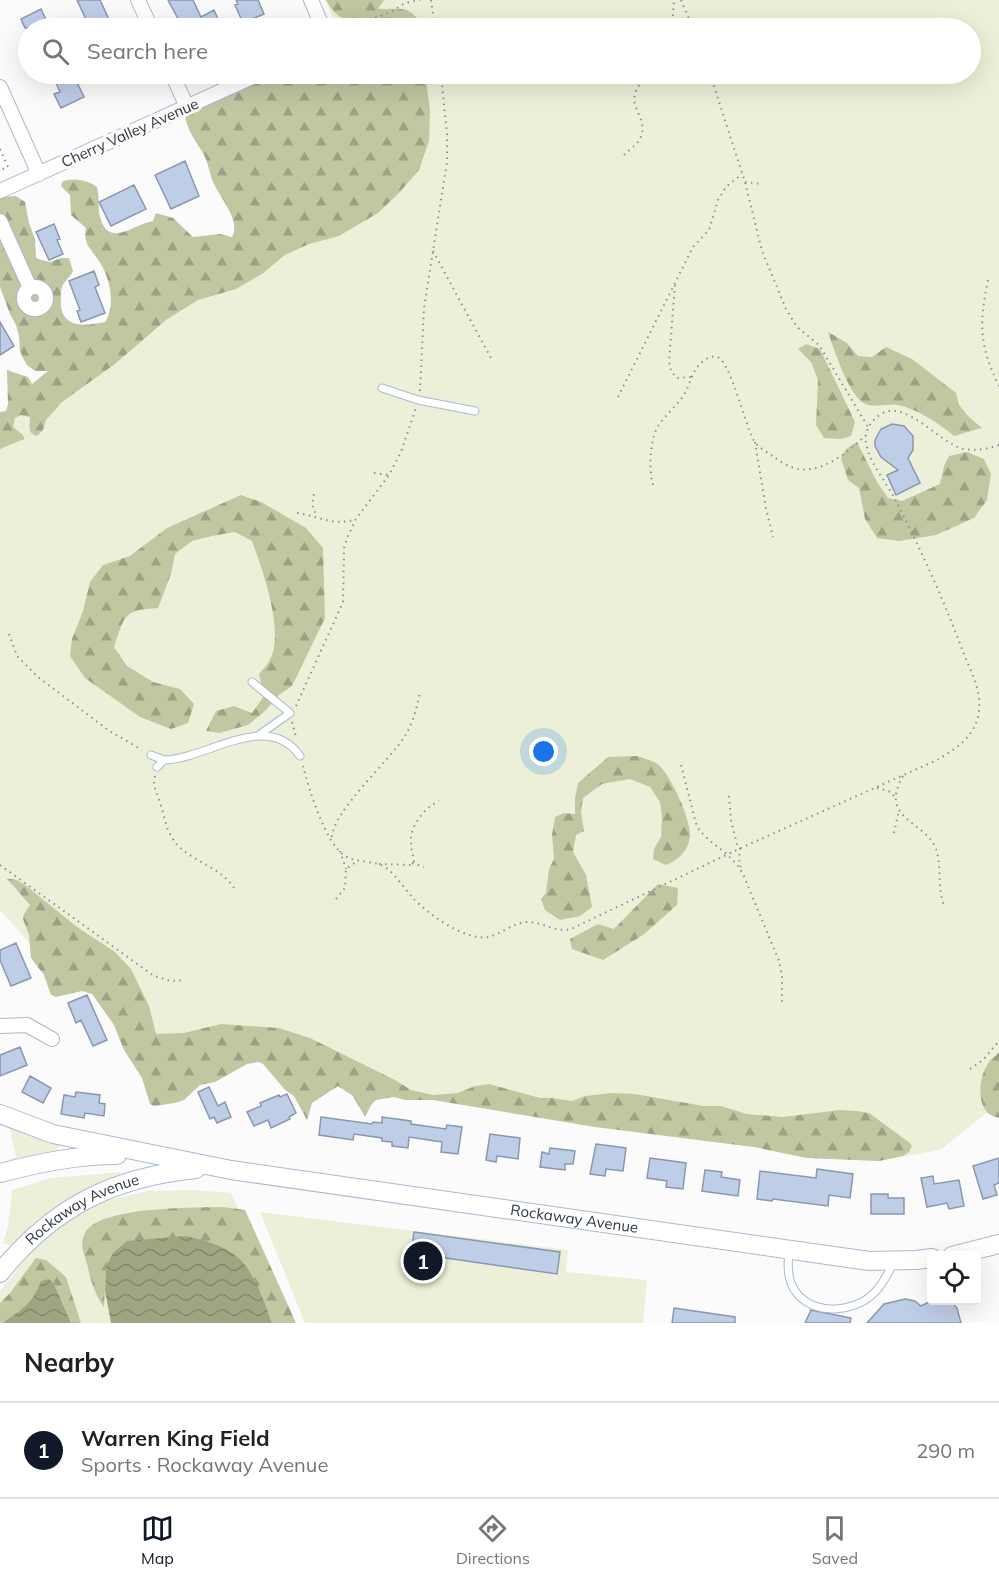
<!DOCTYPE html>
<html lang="en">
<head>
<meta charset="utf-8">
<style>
  :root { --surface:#fff; --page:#f2f2f2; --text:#202124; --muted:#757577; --line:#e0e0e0; --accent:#111827 }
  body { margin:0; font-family:Mulish,sans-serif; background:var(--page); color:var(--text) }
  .controls { position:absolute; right:18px; bottom:18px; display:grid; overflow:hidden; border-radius:6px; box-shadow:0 6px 24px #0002 }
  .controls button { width:54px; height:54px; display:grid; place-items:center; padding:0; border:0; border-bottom:2px solid var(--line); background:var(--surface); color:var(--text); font:30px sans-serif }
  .you { position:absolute; left:544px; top:752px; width:21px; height:21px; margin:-15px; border:4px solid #fff; border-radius:50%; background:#1a73e8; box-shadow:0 0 0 9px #1a73e833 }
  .badge { display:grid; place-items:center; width:39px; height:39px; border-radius:50%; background:var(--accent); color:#fff; font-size:20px; font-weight:700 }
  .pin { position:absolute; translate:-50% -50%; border:3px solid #fff; box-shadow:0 2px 6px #0006 }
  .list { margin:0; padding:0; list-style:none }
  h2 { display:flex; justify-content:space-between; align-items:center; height:78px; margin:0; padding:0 24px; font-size:26px }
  h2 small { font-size:20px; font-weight:400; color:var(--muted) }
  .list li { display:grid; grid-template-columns:39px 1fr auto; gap:18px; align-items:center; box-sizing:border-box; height:96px; padding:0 24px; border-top:2px solid var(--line) }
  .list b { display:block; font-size:22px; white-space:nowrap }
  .list p { margin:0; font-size:20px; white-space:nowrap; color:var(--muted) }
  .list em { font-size:20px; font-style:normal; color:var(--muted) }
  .icon { flex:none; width:33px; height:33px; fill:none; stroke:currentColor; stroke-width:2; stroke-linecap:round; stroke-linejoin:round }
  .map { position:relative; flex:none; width:999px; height:1323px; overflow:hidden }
  .search { position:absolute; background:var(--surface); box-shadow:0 6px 24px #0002; left:18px; right:18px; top:18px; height:66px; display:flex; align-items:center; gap:15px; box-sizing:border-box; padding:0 21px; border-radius:33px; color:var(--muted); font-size:22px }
  .sheet { height:174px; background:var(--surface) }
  nav { display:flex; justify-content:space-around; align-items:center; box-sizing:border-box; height:84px; border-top:2px solid var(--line); background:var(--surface); font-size:16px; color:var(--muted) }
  nav a { display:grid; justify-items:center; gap:3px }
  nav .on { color:var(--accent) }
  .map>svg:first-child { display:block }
  .grass { fill:#ecf0d8 }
  .forest { fill:url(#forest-firs) }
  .water { fill:url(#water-waves) }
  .building { fill:#becee7; stroke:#8998b0; stroke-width:1.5 }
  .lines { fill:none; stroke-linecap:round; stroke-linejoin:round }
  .service-casing { stroke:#a9b9d1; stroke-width:9 }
  .minor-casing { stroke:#a9b9d1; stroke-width:16 }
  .secondary-casing { stroke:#a9b9d1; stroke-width:20 }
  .path { stroke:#8d9095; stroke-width:2; stroke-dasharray:1.5 4.5; stroke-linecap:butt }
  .service { stroke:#fff; stroke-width:7 }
  .minor { stroke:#fff; stroke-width:14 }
  .secondary { stroke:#fff; stroke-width:18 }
  .labels { text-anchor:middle; stroke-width:6; stroke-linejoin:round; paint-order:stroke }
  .street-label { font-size:15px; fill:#303640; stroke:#fbfbfb }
</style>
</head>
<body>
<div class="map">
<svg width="999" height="1323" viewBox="0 0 999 1323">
  <defs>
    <pattern id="forest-firs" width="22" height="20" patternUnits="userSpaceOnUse" patternTransform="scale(1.5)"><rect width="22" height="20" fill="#c1c7a1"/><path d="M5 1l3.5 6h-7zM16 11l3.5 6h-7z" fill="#9da285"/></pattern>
    <pattern id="water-waves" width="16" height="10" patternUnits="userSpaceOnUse" patternTransform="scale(1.5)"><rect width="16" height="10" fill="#a0a581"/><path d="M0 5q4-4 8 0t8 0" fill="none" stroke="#83876b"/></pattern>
  </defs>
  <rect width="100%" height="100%" fill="#fbfbfb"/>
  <path class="grass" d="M325,0H999V1103L940,1150L879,1161L807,1158L754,1147L595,1127L345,1085L265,1050L129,1045L87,987L59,976L0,910V418L244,240L188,115L277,74H970V28H338Z
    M9,1126L23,1134L59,1144L58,1152L11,1161L10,1159L16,1157Z
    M120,1172L121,1179L78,1194L39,1218L10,1246L3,1243L8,1226L12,1190L51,1178Z
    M193,1190L231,1193L290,1323H0V1291L24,1261L58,1226L102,1202L147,1191Z
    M260,1212L568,1250L566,1272L647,1280L643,1323H305Z"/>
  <path class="forest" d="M326,0H384L378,9C400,9 413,5 422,28H361V26C355,20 350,21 343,18C335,15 330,7 326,0Z
    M270,74H425L430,110L429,141L419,170L399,193L378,213L339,236L309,244L285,255L262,274L236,289L198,300L166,320L115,364L62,402L46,420L43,430L37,436C27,434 30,425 30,417L21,415L15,418L13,427L23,435L24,439L0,449V412L6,411L8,404L7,370L28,377L32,384L48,371H35L27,365L23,358L20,351L19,336L16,325L10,314L0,287V197L16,196L25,202L29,223L35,239L36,257L38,259L50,262L61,258H69L73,271C70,278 64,281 62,287C60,293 61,301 61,307C65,330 89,325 105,322C117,304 109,274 97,258C89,247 83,242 86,228L71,215L70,195L61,186L62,182C73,177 87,180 97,187C100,198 97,209 101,220C110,248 136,223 153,221L156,213L173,218L193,237L220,234L232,237C241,221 221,199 214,184C210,176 209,166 205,157C198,143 187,132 185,115C213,100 243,91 270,74Z
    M828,332L847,343L858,356L872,357L886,347L912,359L956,393L959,405L969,417L982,428L954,436C938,423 918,409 898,405C888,403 874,408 866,404C849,398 834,349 828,332Z
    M806,344L820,349L855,422L851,436L841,439L824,438L816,425L818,380L811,362L798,349Z
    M857,442L877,482L888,498L902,501L940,484L944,466L949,456L967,452L984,459L991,474L987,500L974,518L936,535L899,541L877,538L865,519L859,488L848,480L841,458L846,449Z
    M241,495L261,502L306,528L323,548L325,618L292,686L279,695L265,711L248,725L219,733L206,731L216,711L234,706L252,713L264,696L259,674C262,670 268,665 270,659C285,632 262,568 252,541L235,532L212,536L192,541L175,554L171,574L158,608C123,610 125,615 114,647L127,666L153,682L180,689L194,704L188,723L171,729L140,717L85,678L70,656L72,639L83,611L90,582L103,565L130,556L167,528Z
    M637,756C643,758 654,761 659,765C671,776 690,818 690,834C690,849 679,860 666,865L653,859L654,849L661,837L662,818L660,802L650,787L630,779L602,784L583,798L581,812L584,831L576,835L573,852L586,875L592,907L580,916L560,920L545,910L541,899L546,893L549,869L554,859L552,835L555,817L564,813L575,814V798L578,783L608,757Z
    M7,879H14L24,884L77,927L115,952L131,969L149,1006L156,1034L184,1033L221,1024L279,1028L310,1038L395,1080L411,1090L433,1095L458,1093L475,1086L489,1084L540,1098H552L572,1101L585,1096L611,1093L635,1094L703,1106H721L747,1114L783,1117L840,1110L857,1111L869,1113L910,1143L912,1146L909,1152L903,1156L879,1161L807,1158L754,1147L595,1127L433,1100H405L394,1097L376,1100L371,1105L365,1117L353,1096L338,1086L312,1103L307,1120L294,1096L286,1091L263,1064L259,1062L247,1064L215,1082L200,1085L184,1100L175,1103L154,1106L150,1104L142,1078L124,1050L114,1025L92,994L82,991L56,997L51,995L44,975L31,958L29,935L23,919L24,914L30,905Z
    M658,884L678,888L677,905L643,935L603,960L572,949L570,939L598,924L614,929Z
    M999,1052V1118C995,1117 989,1115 987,1112C976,1099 980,1074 989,1062C992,1058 996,1056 999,1052Z
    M223,1207L245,1210L296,1323H272L261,1293L249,1273L113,1253L106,1266L104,1307C94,1293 91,1281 87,1264C84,1253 79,1245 85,1233C99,1206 194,1208 223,1207Z
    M36,1258L46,1260L66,1277L81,1323H71L54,1284L41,1281C32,1302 22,1314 0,1323V1303L10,1293Z"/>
  <path class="water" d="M185,1236C201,1239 225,1246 237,1257C254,1270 265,1303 272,1323H111L105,1291L106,1266L113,1253L127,1241Z
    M49,1279L54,1284L71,1323H2C23,1309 31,1305 41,1281Z"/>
  <path class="building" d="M77,0H100L113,28H90Z
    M168,0H193L201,17L214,10L222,28H183Z
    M236,0H258L264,14L243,23L235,5L238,4Z
    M41,9L50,28H25L21,19Z
    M52,74H73L84,97L61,108L54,94L60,92Z
    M185,161L199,196L171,209L155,175Z
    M134,185L146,209L111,226L99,202Z
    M54,224L60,239L57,240L63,254L49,260L36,232Z
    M94,271L99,285L95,287L105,313L81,322L77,311L80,310L69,281Z
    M0,322L14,346L0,355Z
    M892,424L904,426L913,436V450L908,458L920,483L896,495L887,475L898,470L881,457L875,446V440L881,429Z
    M16,943L31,978L11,986L0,960V950Z
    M87,995L107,1040L93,1046L81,1020L76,1023L68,1003Z
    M20,1047L27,1065L0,1076V1055Z
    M30,1076L51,1088L43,1103L22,1092Z
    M209,1087L218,1106L225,1102L231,1117L217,1123L214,1117L210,1119L198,1092Z
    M76,1092L100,1095L99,1103L105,1104L104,1116L85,1113L84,1118L61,1114L64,1095L75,1097Z
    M287,1094L296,1113L289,1117L290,1119L271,1128L268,1120L254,1126L247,1112L261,1106L260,1103L279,1095L280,1097Z
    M321,1117L372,1124L373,1122L382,1123V1117L411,1121V1124L446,1129L447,1125L462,1127L458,1154L441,1152L442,1142L409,1137L408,1148L392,1146V1142L382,1141V1138L354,1134L353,1140L319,1135Z
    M490,1134L520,1138L518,1159L497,1156L496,1162L486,1160Z
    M596,1144L626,1148L623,1171L606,1169L605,1176L590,1174Z
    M550,1148L575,1151L573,1164H565V1170L540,1167L542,1152L549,1154Z
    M650,1158L686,1163L683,1189L666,1187L667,1181L647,1178Z
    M999,1158V1183L994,1185L997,1195L983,1199L973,1166Z
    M817,1169L853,1174L850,1198L829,1195L828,1206L773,1199L772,1201L757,1199L760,1171L816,1178Z
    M705,1170L722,1172L721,1177L740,1180L738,1196L702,1191Z
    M933,1176L934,1184L959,1180L964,1206L949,1209L947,1203L927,1207L921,1178Z
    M871,1194H888V1198H904V1214H871Z
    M414,1232L560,1252L557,1274L411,1253Z
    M905,1299L915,1301L921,1306L933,1300H950L957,1308L961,1323H867L884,1304Z
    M674,1308L735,1317V1323H672Z
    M811,1310L851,1318L850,1323H805Z"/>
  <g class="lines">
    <g class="service-casing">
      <path id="service" d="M382,388L418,400L475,411
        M252,682L290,713L259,735
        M151,755L164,760L157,767
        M164,760C208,759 267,709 300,756
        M789,1250C788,1261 787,1273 791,1283C804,1317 854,1315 875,1292C883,1284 888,1273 893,1264"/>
    </g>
    <g class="minor-casing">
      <path id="minor" d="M138,0L151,28
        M311,0L323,28
        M172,74L187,107
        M0,87L39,174
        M0,191L259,74
        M0,221L30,288
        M24 298a11 11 0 1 1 22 0a11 11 0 1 1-22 0Z
        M0,1026L27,1025L52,1039"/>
    </g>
    <g class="secondary-casing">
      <g id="secondary">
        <path id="s1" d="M0,1114L53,1134L231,1170L869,1261L916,1260L932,1258"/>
        <path d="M0,1173C39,1163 77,1155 117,1155"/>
        <path d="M952,1256L999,1244"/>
        <path id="s2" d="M0,1273C52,1208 113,1177 196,1169"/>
      </g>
    </g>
    <path class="path" d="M431,0L435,28
      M681,0L693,28
      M347,28L391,12L405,3L420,0
      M672,28L674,0
      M710,74L745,182L762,251L786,309L797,327L819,345L868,427
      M0,149L8,167L0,170
      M624,155C628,151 634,147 638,142C656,116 612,103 651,74
      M745,182L762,184
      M433,251L492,360
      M988,280C979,324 979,345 999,386
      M675,285L669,361L671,371L677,378L691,377
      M420,391L424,308L447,162V134L441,74
      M618,397L693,247L709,230L718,200L726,187L742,174
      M755,442L766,509L773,537
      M374,473L389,475
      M653,485C649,470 650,451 654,435C659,420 672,411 681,399C690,388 690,373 701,363C705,359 712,355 717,357C730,360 745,424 753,439C757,447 767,452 774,457C780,461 787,466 794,468C819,476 849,452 866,435
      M314,494C312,504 311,508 318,516
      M297,513C320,516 333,527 356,519
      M9,634L17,656L38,677L108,730L142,750
      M296,706L343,602L344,548L348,536L356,519L389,475L401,452L416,408
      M292,722L296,737
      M681,765L697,827C712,847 729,850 743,874L779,961L782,975V1006
      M303,766C309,789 325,843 345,856C357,863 373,860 385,867C396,875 404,888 413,898C428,914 465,941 488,937C501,934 513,923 526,922C542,921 554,933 571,929L743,847L937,760C952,751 969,741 976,723C980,714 980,701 978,692C975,677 967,663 962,649C943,598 920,548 895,499C886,482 869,462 866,443C864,430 872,419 883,413C907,401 940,443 963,449C976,451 987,449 999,445
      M155,776C152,785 157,793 160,803C164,813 165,825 170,834C183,861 218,863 234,888
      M903,776C878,820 925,820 936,849C942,867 937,887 944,905
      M877,788L891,792L895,797
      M729,796L731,820L738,849
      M894,833L899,810
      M332,837C333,811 390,760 405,736C413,723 417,707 420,692
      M740,848L739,859L741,869
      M340,851L346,869
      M412,863L424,867
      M379,864L411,865L414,861C413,855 411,849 411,843C409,827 425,807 439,801
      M0,865L154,976L171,981L185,980
      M336,899L345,888L346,869L357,861
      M970,1069L983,1060L999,1041"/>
    <use href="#service" class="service"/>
    <use href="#minor" class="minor"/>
    <use href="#secondary" class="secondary"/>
  </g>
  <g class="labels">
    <g class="street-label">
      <text transform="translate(130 133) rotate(-24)" y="5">Cherry Valley Avenue</text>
      <text dy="5" stroke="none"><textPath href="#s2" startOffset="106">Rockaway Avenue</textPath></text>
      <text dy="5" stroke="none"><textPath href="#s1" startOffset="585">Rockaway Avenue</textPath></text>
    </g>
  </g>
</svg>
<div class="controls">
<button><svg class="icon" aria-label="locate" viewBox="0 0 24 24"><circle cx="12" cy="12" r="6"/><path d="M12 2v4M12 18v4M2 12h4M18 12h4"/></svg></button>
</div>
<div class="you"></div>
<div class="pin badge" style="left:423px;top:1261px">1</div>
<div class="search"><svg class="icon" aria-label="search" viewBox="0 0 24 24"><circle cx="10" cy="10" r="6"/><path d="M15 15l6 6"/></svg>Search here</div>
</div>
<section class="sheet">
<h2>Nearby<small></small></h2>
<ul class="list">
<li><span class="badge">1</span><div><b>Warren King Field</b><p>Sports · Rockaway Avenue</p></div><em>290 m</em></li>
</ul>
</section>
<nav>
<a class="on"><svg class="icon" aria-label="map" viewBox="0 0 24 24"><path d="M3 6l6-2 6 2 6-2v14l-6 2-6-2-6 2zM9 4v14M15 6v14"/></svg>Map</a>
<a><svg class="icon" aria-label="directions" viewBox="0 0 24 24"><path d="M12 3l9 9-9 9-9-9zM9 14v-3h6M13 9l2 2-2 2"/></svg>Directions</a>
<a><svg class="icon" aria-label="saved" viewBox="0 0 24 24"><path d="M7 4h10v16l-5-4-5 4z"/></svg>Saved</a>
</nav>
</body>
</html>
